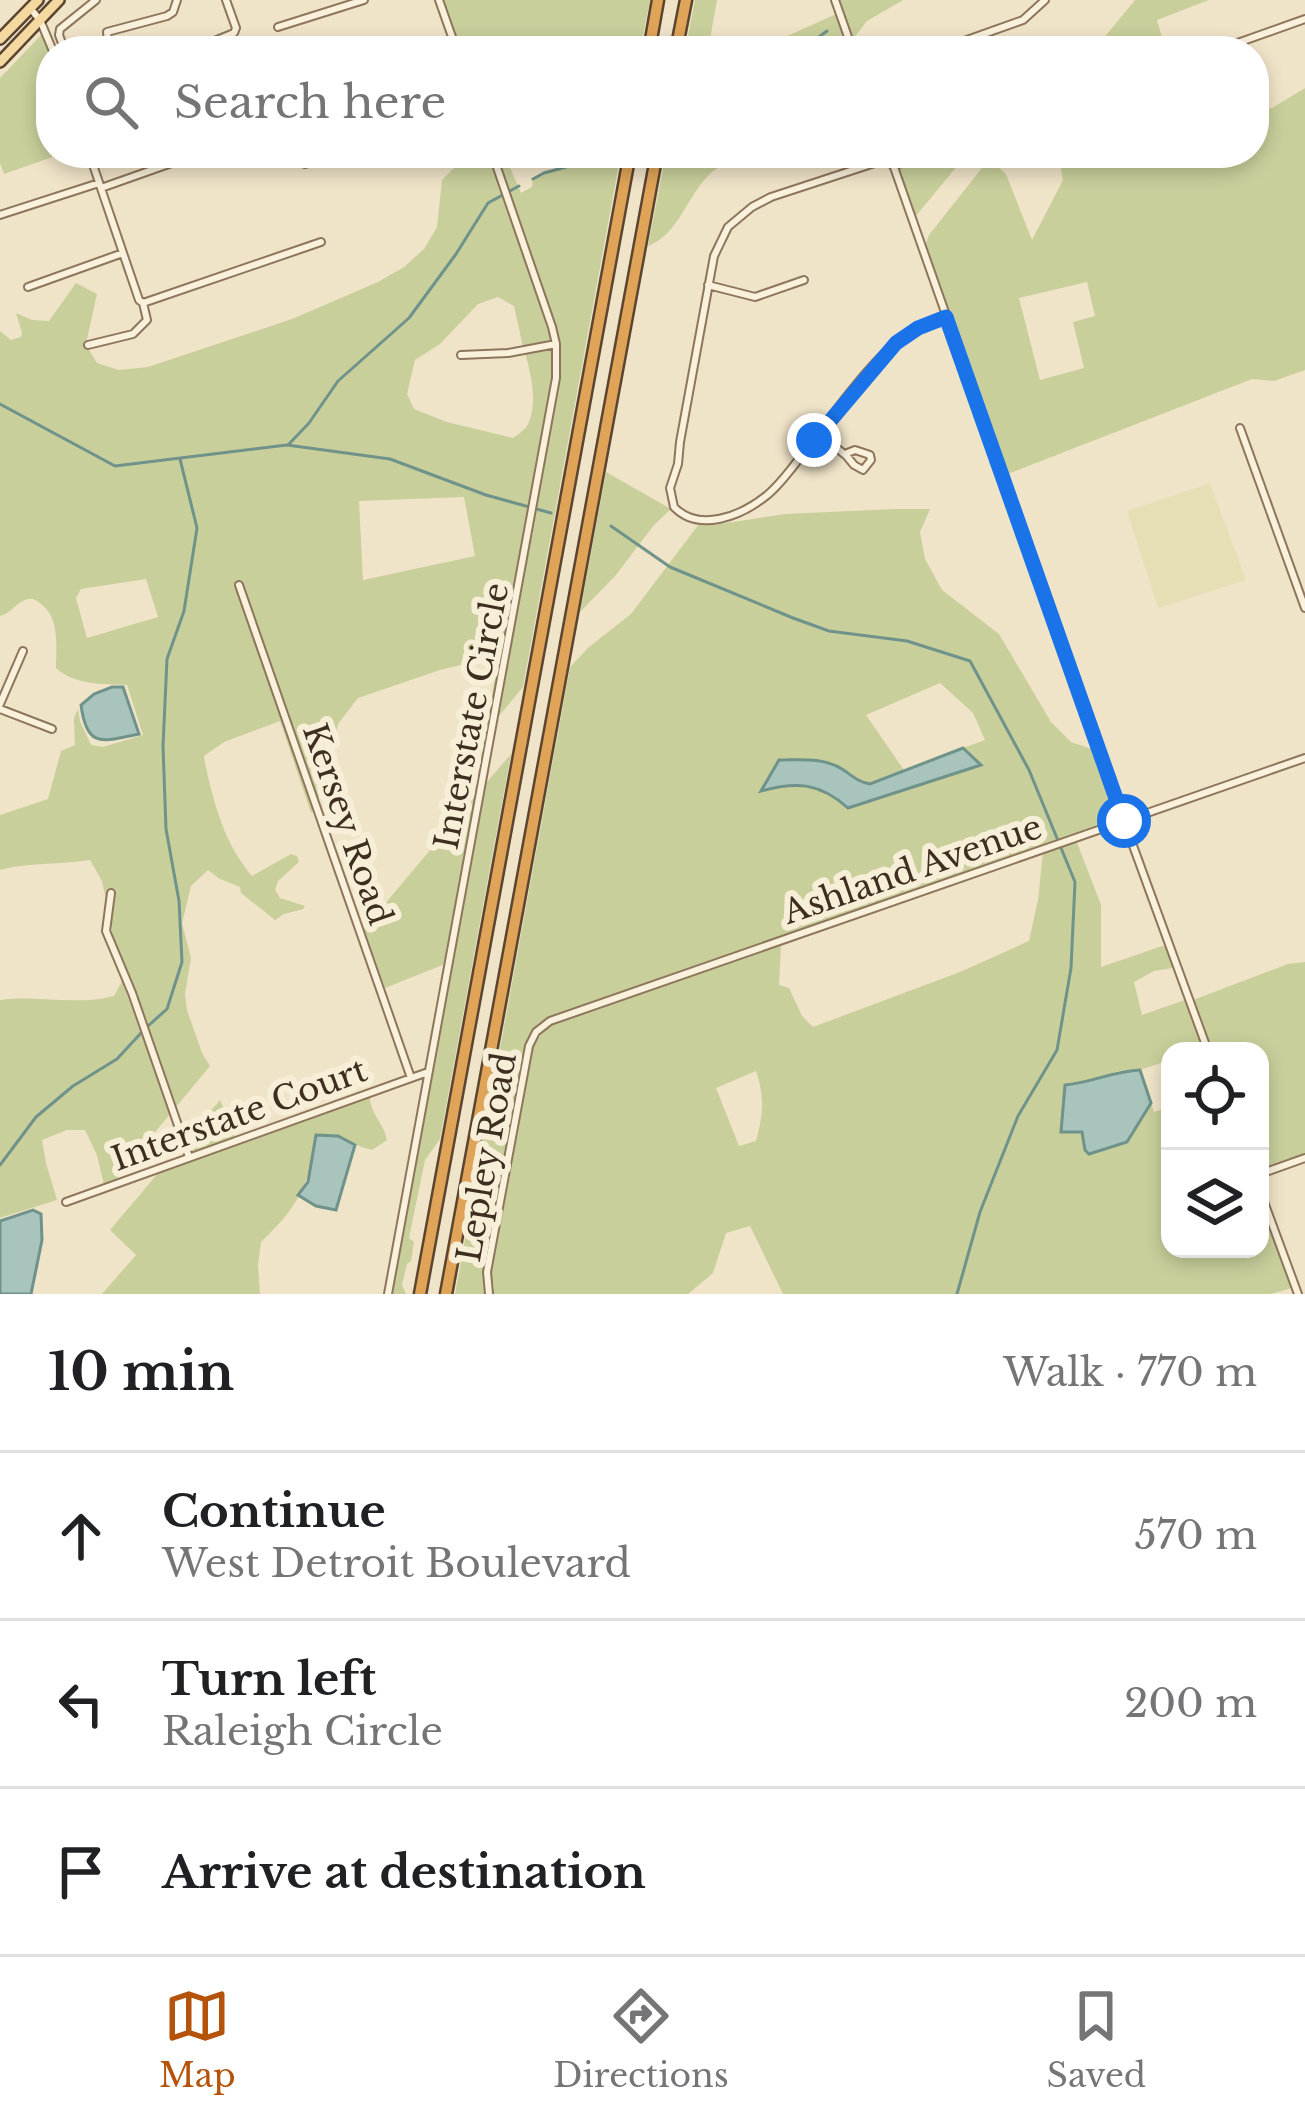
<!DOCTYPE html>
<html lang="en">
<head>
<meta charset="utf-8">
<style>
  :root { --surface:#fff; --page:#f6f6f6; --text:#202124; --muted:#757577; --line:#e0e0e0; --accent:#b45309 }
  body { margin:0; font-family:"Libre Baskerville",serif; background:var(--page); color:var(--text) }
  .controls { position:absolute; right:36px; bottom:36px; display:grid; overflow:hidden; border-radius:24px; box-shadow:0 6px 18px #0003 }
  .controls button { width:108px; height:108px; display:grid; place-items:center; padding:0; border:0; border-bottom:3px solid var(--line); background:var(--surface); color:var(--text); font:60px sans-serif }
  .stop { position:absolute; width:36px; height:36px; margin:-27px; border:9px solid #1a73e8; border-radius:50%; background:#fff }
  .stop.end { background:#1a73e8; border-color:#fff; box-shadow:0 3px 12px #0008 }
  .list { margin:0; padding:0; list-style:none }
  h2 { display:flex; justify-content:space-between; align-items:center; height:156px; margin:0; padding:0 48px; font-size:51px }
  h2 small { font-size:39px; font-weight:400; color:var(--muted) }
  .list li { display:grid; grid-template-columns:78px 1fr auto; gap:36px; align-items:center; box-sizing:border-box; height:168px; padding:0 48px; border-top:3px solid var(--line) }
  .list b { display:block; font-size:45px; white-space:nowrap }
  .list p { margin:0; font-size:39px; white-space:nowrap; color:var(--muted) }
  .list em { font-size:39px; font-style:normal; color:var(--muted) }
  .icon { flex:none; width:66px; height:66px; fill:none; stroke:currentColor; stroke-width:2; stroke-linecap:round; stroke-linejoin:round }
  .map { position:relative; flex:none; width:1305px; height:1294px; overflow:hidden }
  .search { position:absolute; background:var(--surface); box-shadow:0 6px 18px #0003; left:36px; right:36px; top:36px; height:132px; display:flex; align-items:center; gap:30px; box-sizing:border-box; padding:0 42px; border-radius:48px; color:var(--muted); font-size:45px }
  .sheet { height:660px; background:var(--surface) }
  nav { display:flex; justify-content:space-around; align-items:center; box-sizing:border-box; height:168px; border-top:3px solid var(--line); background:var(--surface); font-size:33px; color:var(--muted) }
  nav a { display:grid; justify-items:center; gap:6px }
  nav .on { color:var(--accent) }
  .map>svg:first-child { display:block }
  .farmland { fill:#e6deb5 }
  .green { fill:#c9cf9b; fill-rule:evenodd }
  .water { fill:#a9c4bc; stroke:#6f938a; stroke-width:3 }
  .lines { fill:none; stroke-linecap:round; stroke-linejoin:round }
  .stream { stroke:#6f938a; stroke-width:3 }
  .minor-casing { stroke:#8d765c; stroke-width:10 }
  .major-casing { stroke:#5b4430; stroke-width:14 }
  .highway-casing { stroke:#5b4430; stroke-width:15 }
  .minor { stroke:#faf1dc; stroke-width:6 }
  .major { stroke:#f3d9a0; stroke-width:9 }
  .highway { stroke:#e0a458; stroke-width:10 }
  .route { stroke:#1a73e8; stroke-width:15 }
  .labels { text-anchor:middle; stroke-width:12; stroke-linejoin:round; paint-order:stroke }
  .street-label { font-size:33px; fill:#3d2e20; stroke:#f7eed8 }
</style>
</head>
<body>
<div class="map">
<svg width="1305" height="1294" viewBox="0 0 1305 1294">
  <rect width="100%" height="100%" fill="#f0e4c8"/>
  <path class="farmland" d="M1210,483L1246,580L1158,608L1127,511Z"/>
  <path class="green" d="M442,0H650L640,51H576L572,42L546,51H460Z
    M695,0H717L708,51H685Z
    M839,0H903L867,21L853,39Z
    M1135,0H1209L1157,20L1166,51H1093Z
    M836,14L848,51H757L761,48Z
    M42,34L51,57V153H64L4,174L0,163V78Z
    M1305,88V370L1274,381L1252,379L1005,475L925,246L929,235L989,159L1006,174L1032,240L1063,180L1058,153H1254V111L1272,108ZM1087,282L1095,316L1073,322L1084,368L1040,380L1019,298Z
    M459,153H488L552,342L523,347L514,306L498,297L478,304L440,344L415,360L407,394L414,409L447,422L513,438C518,434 525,430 528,424C538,404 531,373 525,353L553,348L554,367L490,727L487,731L498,656L440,670L358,698L338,724L318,800L242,582L235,584L313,809L311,813L280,721L224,742L204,756L205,763C214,804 224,843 252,876L291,854L297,856L299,862L278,881L275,890L280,898L305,906L303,909L284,914L275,920L241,893L240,887L220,879L208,870L191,886L182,923L191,958L185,994L187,1010L202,1053L210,1066L176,1107L136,992L115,944L109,919L114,890H108L106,900L102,881L90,860C60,865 29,862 0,870V815L48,799L61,751L75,745L74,718L78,709L80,721L91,745L103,747L143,735L127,685C104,684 73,685 56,668C56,647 60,618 41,604C35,599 30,597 23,601C13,606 12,612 0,616V331L11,340L21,337L22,333L16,313L32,320L49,321L76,283L97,294L85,348H88L97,363L119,370L148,367L292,319L378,282L404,267L424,249L437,227L442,180L456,166ZM464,497L475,556L363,580L359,501ZM146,579L158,617L87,638L76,598L81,589Z
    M496,153H510L505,156L521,193L532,187L533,180C561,167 591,153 621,153L523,687L499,716L561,366L556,326Z
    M666,153H747C736,159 721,164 712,172C687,194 680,234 648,246Z
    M938,153H968L915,217L898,167Z
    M606,472L671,509L654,525L616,575L580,612Z
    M895,509H930L920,532L925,559L942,590L999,634L1051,722L1071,742L1095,750L1119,819L669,975L541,1023L534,1030L526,1046L484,1273L485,1294H455L570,667L589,647L631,614L699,524L713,525L785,514ZM940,683L973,713L985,740L963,748L980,764L849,807C822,785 797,781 763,790L841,768C867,791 875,785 904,770L866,715Z
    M511,754L440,1139L425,1160L409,1238L414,1242L411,1261L407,1264L402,1285L406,1294H391L486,783Z
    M477,794L445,964L385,988L363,930Z
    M1076,840L1101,905V967L1165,945L1173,968L1154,971L1134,982L1142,1015L1185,1000L1203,1049L1170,1051V1060L1140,1070L1119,1071L1086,1082L1065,1085L1082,1132L1085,1150L1127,1142L1151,1103L1154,1112L1170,1107V1249H1260V1202L1292,1288L1271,1294H783L750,1226L726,1233L713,1273L688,1294H493L491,1273L533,1047L546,1027L843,922L781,945L779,985L789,988L802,1016L813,1027L960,972L1029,941L1038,900L1043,852ZM756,1071C765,1097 763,1115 756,1141L739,1146L716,1088Z
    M1305,962V1155L1260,1171V1051H1212L1193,1000L1288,964Z
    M122,981L170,1114L115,1181L104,1185L97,1155L85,1130H67L42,1140L46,1163L57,1200L0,1218V1000C38,995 77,1006 114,996Z
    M370,1095C369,1113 384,1123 387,1140L372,1150C350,1144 340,1136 316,1136C309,1186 298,1207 261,1242L258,1265L260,1294H102L136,1255L110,1230L159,1172Z
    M220,1100L235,1137L192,1153L186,1140Z"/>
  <path class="water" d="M112,687H123L139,734C103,741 87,750 81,705L94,694Z
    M963,748L981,765L848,808C820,783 797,781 761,791L779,760C800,760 823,757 842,769C853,776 856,781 870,784Z
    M1140,1070L1151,1103L1127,1142L1089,1154L1085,1150L1082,1132H1061L1065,1085C1091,1083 1113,1071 1140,1070Z
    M316,1135L338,1136L355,1145L336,1210L316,1206L298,1195L308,1182Z
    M33,1210L41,1214L42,1240L31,1294H0V1221Z"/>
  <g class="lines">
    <path class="stream" d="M800,51L827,31
      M533,179L544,173L617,153
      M0,404L115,466L287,445L390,459L486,495L551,513
      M289,444L309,423L338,381L409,318L456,254L488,203L519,186
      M611,526L670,567L793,618L829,631L907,641L970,661L1029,770L1075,882L1071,968L1057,1050L1018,1116L980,1212L957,1294
      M148,1026L167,1009L182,962L179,901L166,829L163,746L167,659L184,611L197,528L180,459
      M0,1165L36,1117L73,1086L117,1059L141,1033"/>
    <g class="minor-casing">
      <path id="minor" d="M439,0L457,51
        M835,0L853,51
        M30,8L40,20L53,51
        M278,27L364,0
        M65,51L59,35L60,29L96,0
        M109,51L107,32L167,16L173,12L177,0
        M190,51L234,33L236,28L226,0
        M936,51L1023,20L1045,0
        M1215,51L1305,19
        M889,153L1124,821L1208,1051
        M890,158L771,197L752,207L728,227L714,256L680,442L678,464L670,488L674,507C699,533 741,516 766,496C780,485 791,469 802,455C830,419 857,379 890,348C906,332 926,325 946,317
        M305,164L338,153
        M893,166L929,153
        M101,188L200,153
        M0,215L99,183
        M708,285L755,297L804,280
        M28,287L123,253
        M143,303L321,242
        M88,345L133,334L147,320L143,303L139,300L89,153
        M461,355L508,353L556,344
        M1240,428L1305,608
        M819,433L844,454
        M855,450L870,455L871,460L863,470L854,465L845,454Z
        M239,585L411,1078
        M0,704L23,651
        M0,709L52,729
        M111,893L106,931L132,993L189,1157
        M1260,1174L1305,1158
        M1260,1191L1298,1294
        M66,1202L428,1072
        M388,1294L556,378V344L552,327L492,153
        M489,1294L487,1272L529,1046L536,1032L550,1021L1305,758"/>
    </g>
    <g class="major-casing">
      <path id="major" d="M0,39L38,0
        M0,62L59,0"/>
    </g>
    <g class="highway-casing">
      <path id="highway" d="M649,51L658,0
        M676,51L686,0
        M420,1294L630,153
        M446,1294L657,153"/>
    </g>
    <use href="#minor" class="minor"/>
    <use href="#major" class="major"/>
    <use href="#highway" class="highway"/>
  </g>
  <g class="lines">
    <path class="route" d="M814,440L896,343L918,328L946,317L1124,821"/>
  </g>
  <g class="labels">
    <g class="street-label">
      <text transform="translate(471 716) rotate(-79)" y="12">Interstate Circle</text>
      <text transform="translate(348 824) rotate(71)" y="12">Kersey Road</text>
      <text transform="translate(912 869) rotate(-19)" y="12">Ashland Avenue</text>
      <text transform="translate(239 1114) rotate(-20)" y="12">Interstate Court</text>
      <text transform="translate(486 1157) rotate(-80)" y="12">Lepley Road</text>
    </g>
  </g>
</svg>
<div class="controls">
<button><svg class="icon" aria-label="locate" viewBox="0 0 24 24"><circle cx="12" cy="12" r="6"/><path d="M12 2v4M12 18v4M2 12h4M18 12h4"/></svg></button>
<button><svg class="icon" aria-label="layers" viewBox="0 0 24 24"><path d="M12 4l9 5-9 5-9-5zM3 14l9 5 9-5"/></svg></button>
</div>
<div class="stop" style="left:1124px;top:821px"></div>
<div class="stop end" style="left:814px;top:440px"></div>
<div class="search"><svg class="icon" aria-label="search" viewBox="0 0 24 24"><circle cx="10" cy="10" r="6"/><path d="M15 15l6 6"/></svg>Search here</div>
</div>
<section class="sheet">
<h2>10 min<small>Walk · 770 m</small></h2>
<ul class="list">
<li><svg class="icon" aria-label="ahead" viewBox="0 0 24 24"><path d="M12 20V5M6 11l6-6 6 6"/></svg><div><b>Continue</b><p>West Detroit Boulevard</p></div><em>570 m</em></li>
<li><svg class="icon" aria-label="left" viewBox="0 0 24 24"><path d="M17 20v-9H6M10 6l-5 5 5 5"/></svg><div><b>Turn left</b><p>Raleigh Circle</p></div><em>200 m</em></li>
<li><svg class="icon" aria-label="arrive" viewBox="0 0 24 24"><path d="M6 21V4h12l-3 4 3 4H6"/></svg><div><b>Arrive at destination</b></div></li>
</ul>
</section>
<nav>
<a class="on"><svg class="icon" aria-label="map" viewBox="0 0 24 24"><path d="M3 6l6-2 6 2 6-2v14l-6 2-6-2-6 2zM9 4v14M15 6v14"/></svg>Map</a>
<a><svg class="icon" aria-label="directions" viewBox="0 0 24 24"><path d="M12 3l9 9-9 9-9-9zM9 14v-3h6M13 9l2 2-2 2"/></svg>Directions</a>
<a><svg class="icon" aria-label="saved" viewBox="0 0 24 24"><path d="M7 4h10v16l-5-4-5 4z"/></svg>Saved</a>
</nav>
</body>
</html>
